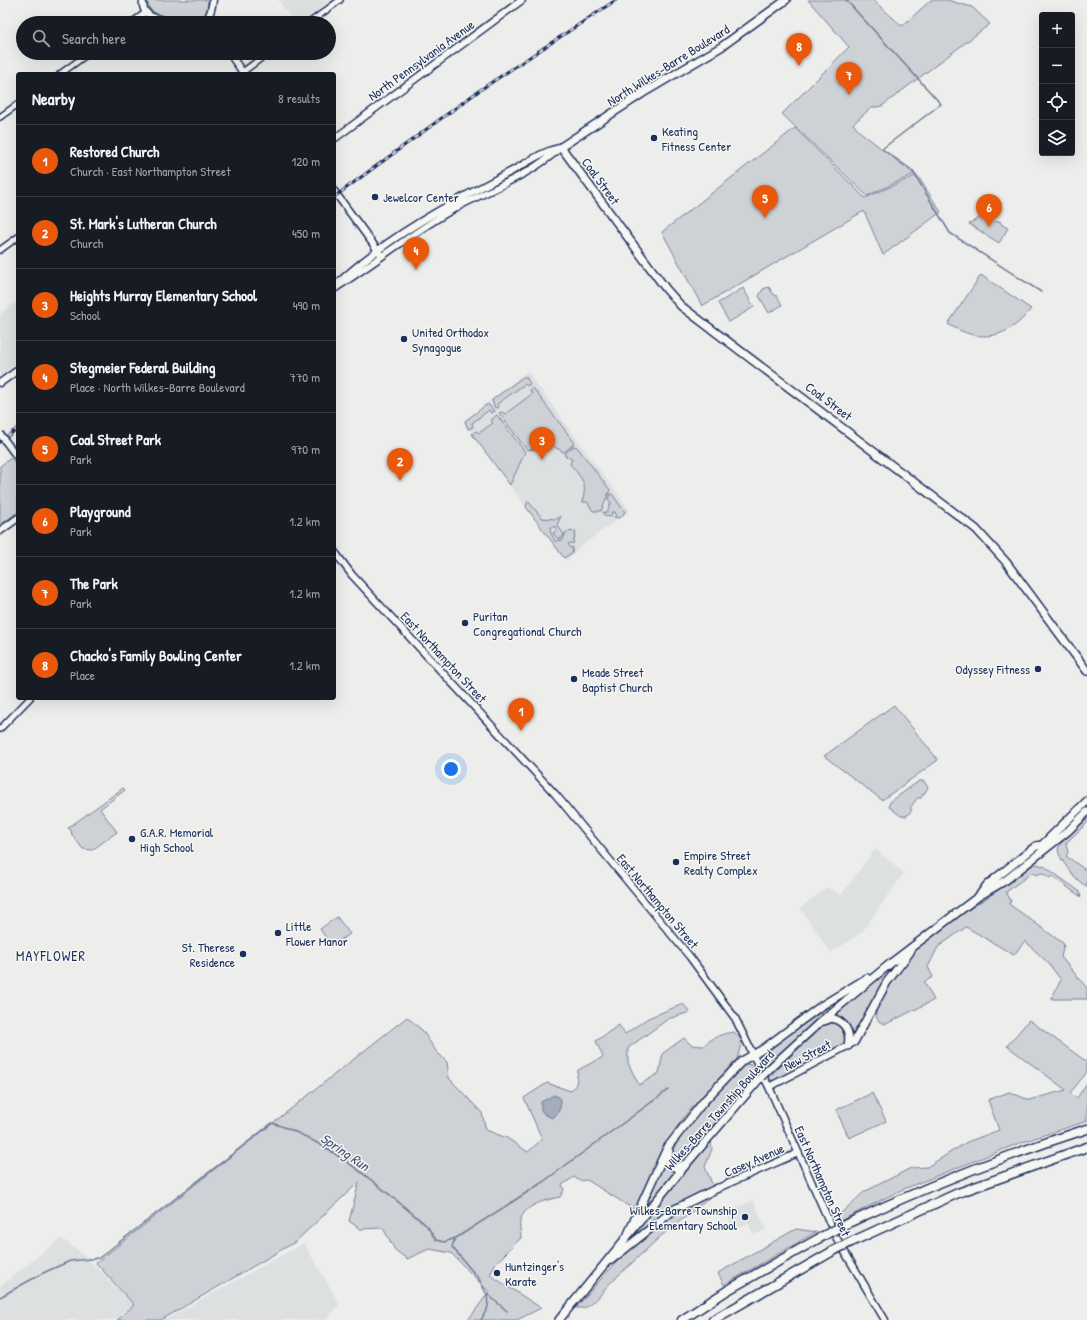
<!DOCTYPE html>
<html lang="en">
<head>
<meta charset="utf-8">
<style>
  :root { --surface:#171b24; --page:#20242c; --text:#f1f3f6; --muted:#9ea1a6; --line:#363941; --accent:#ea580c }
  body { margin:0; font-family:"Patrick Hand",sans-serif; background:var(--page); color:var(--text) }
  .controls { position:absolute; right:12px; top:12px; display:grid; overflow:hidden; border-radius:4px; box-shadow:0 4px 16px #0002 }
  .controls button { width:36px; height:36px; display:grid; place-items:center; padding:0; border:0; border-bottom:1px solid var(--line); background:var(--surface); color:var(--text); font:20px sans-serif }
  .you { position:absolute; left:451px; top:769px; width:14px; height:14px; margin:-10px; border:3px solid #fff; border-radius:50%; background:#1a73e8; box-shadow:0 0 0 6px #1a73e833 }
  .badge { display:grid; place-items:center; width:26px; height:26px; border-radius:50%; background:var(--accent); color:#fff; font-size:13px; font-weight:700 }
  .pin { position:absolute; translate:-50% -33px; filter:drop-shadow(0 1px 2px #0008) }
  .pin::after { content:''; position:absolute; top:21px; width:14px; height:12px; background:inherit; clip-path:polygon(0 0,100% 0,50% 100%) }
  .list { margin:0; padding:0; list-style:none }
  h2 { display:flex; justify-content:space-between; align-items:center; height:52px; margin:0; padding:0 16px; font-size:17px }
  h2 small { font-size:13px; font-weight:400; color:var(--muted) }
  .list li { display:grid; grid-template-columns:26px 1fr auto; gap:12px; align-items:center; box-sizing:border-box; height:72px; padding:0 16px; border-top:1px solid var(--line) }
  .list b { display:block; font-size:15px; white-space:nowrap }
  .list p { margin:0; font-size:13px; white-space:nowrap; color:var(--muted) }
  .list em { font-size:13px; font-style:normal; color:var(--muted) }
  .icon { flex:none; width:22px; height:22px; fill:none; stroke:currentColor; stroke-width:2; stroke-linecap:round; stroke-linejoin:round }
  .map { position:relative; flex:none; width:1087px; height:1320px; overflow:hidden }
  .search { position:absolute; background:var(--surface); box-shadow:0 4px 16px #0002; left:16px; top:16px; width:320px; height:44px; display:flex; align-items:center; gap:10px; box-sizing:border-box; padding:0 14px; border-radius:22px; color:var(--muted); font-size:15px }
  .panel { position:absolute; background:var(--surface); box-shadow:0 4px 16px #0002; left:16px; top:72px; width:320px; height:628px; border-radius:4px }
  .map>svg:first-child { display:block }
  .built { fill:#dde0e1 }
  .green { fill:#ced2d7; stroke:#74809a }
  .water { fill:#a5acbc; stroke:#6e7a96 }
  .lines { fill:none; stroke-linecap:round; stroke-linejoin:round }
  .stream { stroke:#6e7a96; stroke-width:1.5 }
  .tertiary-casing { stroke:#1b2f5e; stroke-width:8 }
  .secondary-casing { stroke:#1b2f5e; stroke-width:9 }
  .primary-casing { stroke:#1b2f5e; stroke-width:10 }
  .motorway-casing { stroke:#1b2f5e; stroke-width:11 }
  .tertiary { stroke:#f6f6f2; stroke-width:5 }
  .secondary { stroke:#f6f6f2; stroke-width:6 }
  .primary { stroke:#f6f6f2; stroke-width:7 }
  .motorway { stroke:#f6f6f2; stroke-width:8 }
  .rail-casing { stroke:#1b2f5e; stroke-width:3 }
  .rail { stroke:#f6f6f2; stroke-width:1.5; stroke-dasharray:4.5; stroke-linecap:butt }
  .secondary-bridge-casing { stroke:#1b2f5e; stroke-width:9; stroke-linecap:butt }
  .primary-bridge-casing { stroke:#1b2f5e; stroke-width:10; stroke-linecap:butt }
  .motorway-bridge-casing { stroke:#1b2f5e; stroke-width:11; stroke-linecap:butt }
  .secondary-bridge { stroke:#f6f6f2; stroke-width:6 }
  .primary-bridge { stroke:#f6f6f2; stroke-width:7 }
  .motorway-bridge { stroke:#f6f6f2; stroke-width:8 }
  .poi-dot { fill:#1b2f5e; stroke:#f6f6f2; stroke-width:1.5 }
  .labels { text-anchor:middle; stroke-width:3; stroke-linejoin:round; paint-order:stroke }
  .street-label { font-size:13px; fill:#1b2f5e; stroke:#f6f6f2 }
  .poi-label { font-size:13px; fill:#1b2f5e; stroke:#f6f6f2; text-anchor:start }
  .neighbourhood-label { font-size:14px; letter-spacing:1px; fill:#1b2f5e; stroke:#f6f6f2 }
  .water-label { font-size:14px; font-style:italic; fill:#44547a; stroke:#f6f6f2 }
</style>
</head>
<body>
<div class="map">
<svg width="1087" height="1320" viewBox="0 0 1087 1320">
  <rect width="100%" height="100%" fill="#edeeec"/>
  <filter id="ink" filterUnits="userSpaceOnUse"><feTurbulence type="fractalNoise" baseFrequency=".025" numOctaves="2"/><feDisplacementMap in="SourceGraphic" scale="8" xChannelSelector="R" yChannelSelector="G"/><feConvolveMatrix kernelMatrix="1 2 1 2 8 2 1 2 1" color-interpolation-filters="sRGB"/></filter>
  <g filter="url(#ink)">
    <path class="built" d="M278,0H332L300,23H295Z
      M18,301V362L0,376V314Z
      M527,371L630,511L580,547L566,561L463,422Z
      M875,849L904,873L862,932L831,953L800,908L827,887L841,895Z
      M753,1200L766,1230L754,1235L748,1223L733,1230L727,1212Z
      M61,1238L84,1255L134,1305L114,1320H0V1286Z
      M304,1243L340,1305L326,1320H164Z"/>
    <path class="green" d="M147,0H208L207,11L203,18C188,21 162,18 150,10Z
      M808,0H873L902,26L931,0H947L972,7L990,24L882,106L871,108L853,124L859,131L914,174L867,196L782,114L849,47Z
      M795,128L865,198L917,175L941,212L883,255L864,211L702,306L662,232Z
      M989,212L995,222L1000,221L1002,225L1008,228L999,243L969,224Z
      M981,275L1031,309C1008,339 980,344 948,324Z
      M769,287L773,294L777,296L782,305L769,313L759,296L763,289Z
      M743,288L754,307L729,322L718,303Z
      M523,377H526L530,384L527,386L525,384L497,404L499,407L495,408L492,400Z
      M533,388L574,442L573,445L564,452L551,445L541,432L540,433L547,443V447L527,450L499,413L502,412L505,414L532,394L530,390Z
      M486,405H489L494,411L491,413L489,410L472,423L473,427L468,429L465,421Z
      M497,415L525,452L510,485L472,434L476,431L479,433L493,423L491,420Z
      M574,446L577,447L610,490L601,511H593L587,502H582C588,483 582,479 570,464L572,459L565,456V453Z
      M11,458L18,468V512L0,525V466Z
      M610,494H612L625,512L620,518L614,517L616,515L615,512H612L611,517L605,516L603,512H607L611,503L608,499Z
      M528,501L542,518L556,519L561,516L557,525L564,534L562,538L558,539L553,533L557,530L555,527H551L550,531L555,541L563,540L566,532L576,531L573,544L571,543L568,544L570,548L573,547L572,553L564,558L526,507Z
      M894,705L938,760L882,800L824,756Z
      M919,781H924L928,788L920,799L918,797L910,808L912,810L907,816H901L889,807L890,802Z
      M123,788L125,790L100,809L117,832L92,850L83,849L72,835L71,830L68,828Z
      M1087,819V823L1066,843L1068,853L1066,856L1087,871V886C1078,884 1059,859 1058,850L1060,844Z
      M1036,864L1044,866L1079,891L1081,897L1052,876L1050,878L1042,873L1035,875L1033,872L1006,892L1011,901L1009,904L1064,944L1061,957L1087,988V999H1051L1061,980L1049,964L1025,941L1014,955L966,927L938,947L928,967L933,977L924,982L934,1000L886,1024C852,1020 915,950 926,941C952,919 982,901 1011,882C1019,876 1026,867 1036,864Z
      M337,917L350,934L331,946L320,929Z
      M902,958L852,1038L843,1020L834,1014Z
      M683,1004L690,1012L668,1019L628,1048V1063L639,1085L659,1073L663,1053L684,1038L691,1045L703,1046C712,1038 722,1033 734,1032L742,1041L737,1059L687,1113L676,1128L635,1210L587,1180L580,1181L574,1177L562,1185L564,1190L560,1197C545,1200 524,1205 520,1221C519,1226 521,1233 521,1238L495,1264L490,1275L541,1308L517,1320H468L489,1292L451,1253L429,1249L407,1259L395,1250L383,1228L360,1229L349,1221L359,1182L295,1242L161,1320H117L134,1305L96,1263L407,1017L422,1030L436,1051L447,1062L449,1078L482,1113L486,1130L507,1138L528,1152L542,1139L524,1098L547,1083L571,1091L576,1084L578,1070L603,1057L596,1041L619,1025L625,1034L648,1018Z
      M829,1007L768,1066H761L759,1061L762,1055L769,1048Z
      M1029,1020L1087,1062V1072L1070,1093L1077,1098L1087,1083V1121L1017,1144L901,1190L840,1221L838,1216L864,1192L911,1168L927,1167L967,1142L999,1130L988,1100L1009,1092L1029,1100L1066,1090L1007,1046Z
      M835,1021C843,1028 849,1036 842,1046L775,1081L771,1080L769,1077L823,1025Z
      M746,1064L752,1065L758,1076L738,1096L681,1163L677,1164L672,1163L671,1152L686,1128L739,1069Z
      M872,1093L886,1121L849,1138L836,1110Z
      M711,1141L712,1149L705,1167L713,1186L675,1206L629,1241Z
      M663,1164L675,1172L639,1215Z
      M707,1197V1200L661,1236L607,1286L598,1298L585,1308H576C613,1264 653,1219 707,1197Z
      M796,1229L816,1232L724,1285L718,1273Z"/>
    <path class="water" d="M554,1095L559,1097C562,1107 560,1111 553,1118L545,1115L541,1110V1102Z"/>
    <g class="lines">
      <path class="stream" d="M846,0L941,104L882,149L912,170L950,233L1041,292
        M455,1238L452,1247L479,1279L486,1293L507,1311
        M0,1297L43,1273L70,1261L99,1258L272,1123C328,1140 382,1188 427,1226L436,1240L444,1242L456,1238L543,1182L668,1090
        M481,1320L488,1307L487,1294"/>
      <g class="tertiary-casing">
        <path id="tertiary" d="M131,23L145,13
          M309,23L340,0
          M60,74L89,53
          M240,74L268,53
          M0,117L18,104
          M0,250L18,237
          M0,729L30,698"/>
      </g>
      <g class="secondary-casing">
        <path id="secondary" d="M143,0C140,22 171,21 186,23
          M197,23C210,20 211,12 213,0
          M229,53L244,74
          M334,139L522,0
          M334,191L379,252
          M337,284C387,237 449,204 510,172C527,163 541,152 559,148
          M334,289C371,265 407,237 445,214C483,191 528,178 561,147
          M0,383L18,370
          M0,531L18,518
          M334,551L352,575L556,795L690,957L735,1018L769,1087L836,1237L885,1320
          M769,1087L851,1044
          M718,1188L798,1153"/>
      </g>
      <g class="primary-casing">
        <path id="primary" d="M786,0L721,47L643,93L561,147L666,289L681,306L976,529L1006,562L1087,671
          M979,896L987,885L1036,846L1042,845L1087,801
          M824,1021L832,1018C845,1022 851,1032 848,1046
          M854,1042L887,982L910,952
          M769,1069L819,1023L891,963L979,896L1006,880L1068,831L1087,812
          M669,1151L668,1163L676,1168L685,1164
          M628,1234L667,1148L704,1101L742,1061L763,1049L821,1006L867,978
          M611,1260L675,1209L718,1188
          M559,1320L688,1162L761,1077"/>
      </g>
      <g class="motorway-casing">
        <path id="motorway" d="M842,1226C922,1188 1003,1156 1087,1129
          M851,1242L958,1193L1087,1147
          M682,1320L728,1290L823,1236
          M713,1320L833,1251"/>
      </g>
      <use href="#tertiary" class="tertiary"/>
      <use href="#secondary" class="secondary"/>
      <use href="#primary" class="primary"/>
      <use href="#motorway" class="motorway"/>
      <g class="rail-casing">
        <path id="rail" d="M334,197L480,90L616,0
          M0,442L18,428"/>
      </g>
      <use href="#rail" class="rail"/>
      <g class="secondary-bridge-casing">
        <path id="secondary-bridge" d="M0,434L18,458"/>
      </g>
      <g class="primary-bridge-casing">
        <path id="primary-bridge" d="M761,1077L769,1069"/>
      </g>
      <g class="motorway-bridge-casing">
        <path id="motorway-bridge" d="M823,1236L842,1226
          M833,1251L851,1242"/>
      </g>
      <use href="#secondary-bridge" class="secondary-bridge"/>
      <use href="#primary-bridge" class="primary-bridge"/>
      <use href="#motorway-bridge" class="motorway-bridge"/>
    </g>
  </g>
  <g class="poi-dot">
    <circle cx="654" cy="138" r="4"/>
    <circle cx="375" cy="197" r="4"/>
    <circle cx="404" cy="339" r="4"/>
    <circle cx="465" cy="623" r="4"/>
    <circle cx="1038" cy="669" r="4"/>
    <circle cx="574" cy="679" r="4"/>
    <circle cx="132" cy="839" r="4"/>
    <circle cx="676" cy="862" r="4"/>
    <circle cx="278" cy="933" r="4"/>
    <circle cx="243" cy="954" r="4"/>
    <circle cx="745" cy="1217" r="4"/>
    <circle cx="497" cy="1273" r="4"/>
  </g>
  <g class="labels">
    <g class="street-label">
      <text transform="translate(421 60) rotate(-36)" y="5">North Pennsylvania Avenue</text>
      <text transform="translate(668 65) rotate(-32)" y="5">North Wilkes-Barre Boulevard</text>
      <text transform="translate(601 181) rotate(54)" y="5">Coal Street</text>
      <text transform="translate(829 401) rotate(37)" y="5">Coal Street</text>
      <text transform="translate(444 657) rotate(47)" y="5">East Northampton Street</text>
      <text transform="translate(658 901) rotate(50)" y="5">East Northampton Street</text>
      <text transform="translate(807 1055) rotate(-28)" y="5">New Street</text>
      <text transform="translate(719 1110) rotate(-48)" y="5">Wilkes-Barre Township Boulevard</text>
      <text transform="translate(754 1160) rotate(-24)" y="5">Casey Avenue</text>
      <text transform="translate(823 1181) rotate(66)" y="5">East Northampton Street</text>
    </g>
    <g class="poi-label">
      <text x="662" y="136">Keating<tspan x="662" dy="15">Fitness Center</tspan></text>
      <text x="383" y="202">Jewelcor Center</text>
      <text x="412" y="337">United Orthodox<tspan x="412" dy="15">Synagogue</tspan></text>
      <text x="473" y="621">Puritan<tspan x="473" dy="15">Congregational Church</tspan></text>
      <text x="1030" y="674" text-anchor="end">Odyssey Fitness</text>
      <text x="582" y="677">Meade Street<tspan x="582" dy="15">Baptist Church</tspan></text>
      <text x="140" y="837">G.A.R. Memorial<tspan x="140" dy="15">High School</tspan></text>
      <text x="684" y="860">Empire Street<tspan x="684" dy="15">Realty Complex</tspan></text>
      <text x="286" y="931">Little<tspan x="286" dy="15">Flower Manor</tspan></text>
      <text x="235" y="952" text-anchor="end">St. Therese<tspan x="235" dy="15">Residence</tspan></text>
      <text x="737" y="1215" text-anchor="end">Wilkes-Barre Township<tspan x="737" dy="15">Elementary School</tspan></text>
      <text x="505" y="1271">Huntzinger's<tspan x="505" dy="15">Karate</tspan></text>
    </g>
    <g class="neighbourhood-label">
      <text x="51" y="961">MAYFLOWER</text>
    </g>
    <g class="water-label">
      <text transform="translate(345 1152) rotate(34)" y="5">Spring Run</text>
    </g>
  </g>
</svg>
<div class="controls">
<button>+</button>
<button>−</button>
<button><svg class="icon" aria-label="locate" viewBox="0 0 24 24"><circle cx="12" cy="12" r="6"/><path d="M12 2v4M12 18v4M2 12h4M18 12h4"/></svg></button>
<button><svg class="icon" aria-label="layers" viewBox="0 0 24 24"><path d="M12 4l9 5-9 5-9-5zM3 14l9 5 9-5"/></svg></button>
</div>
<div class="you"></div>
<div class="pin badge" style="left:521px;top:731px">1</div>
<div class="pin badge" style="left:400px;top:481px">2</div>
<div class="pin badge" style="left:542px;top:460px">3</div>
<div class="pin badge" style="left:416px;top:270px">4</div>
<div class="pin badge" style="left:765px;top:218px">5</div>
<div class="pin badge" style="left:989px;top:227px">6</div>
<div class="pin badge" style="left:849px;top:95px">7</div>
<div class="pin badge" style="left:799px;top:66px">8</div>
<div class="search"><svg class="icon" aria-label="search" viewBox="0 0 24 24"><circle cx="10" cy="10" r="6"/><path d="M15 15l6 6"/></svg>Search here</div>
<section class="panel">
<h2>Nearby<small>8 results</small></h2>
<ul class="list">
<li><span class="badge">1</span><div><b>Restored Church</b><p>Church · East Northampton Street</p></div><em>120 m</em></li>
<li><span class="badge">2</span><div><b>St. Mark's Lutheran Church</b><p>Church</p></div><em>450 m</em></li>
<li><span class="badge">3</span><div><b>Heights Murray Elementary School</b><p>School</p></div><em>490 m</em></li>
<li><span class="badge">4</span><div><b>Stegmeier Federal Building</b><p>Place · North Wilkes-Barre Boulevard</p></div><em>770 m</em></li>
<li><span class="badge">5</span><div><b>Coal Street Park</b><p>Park</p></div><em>970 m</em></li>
<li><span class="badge">6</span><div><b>Playground</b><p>Park</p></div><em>1.2 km</em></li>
<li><span class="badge">7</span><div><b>The Park</b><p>Park</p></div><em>1.2 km</em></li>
<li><span class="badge">8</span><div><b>Chacko's Family Bowling Center</b><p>Place</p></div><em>1.2 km</em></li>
</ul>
</section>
</div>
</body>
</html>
